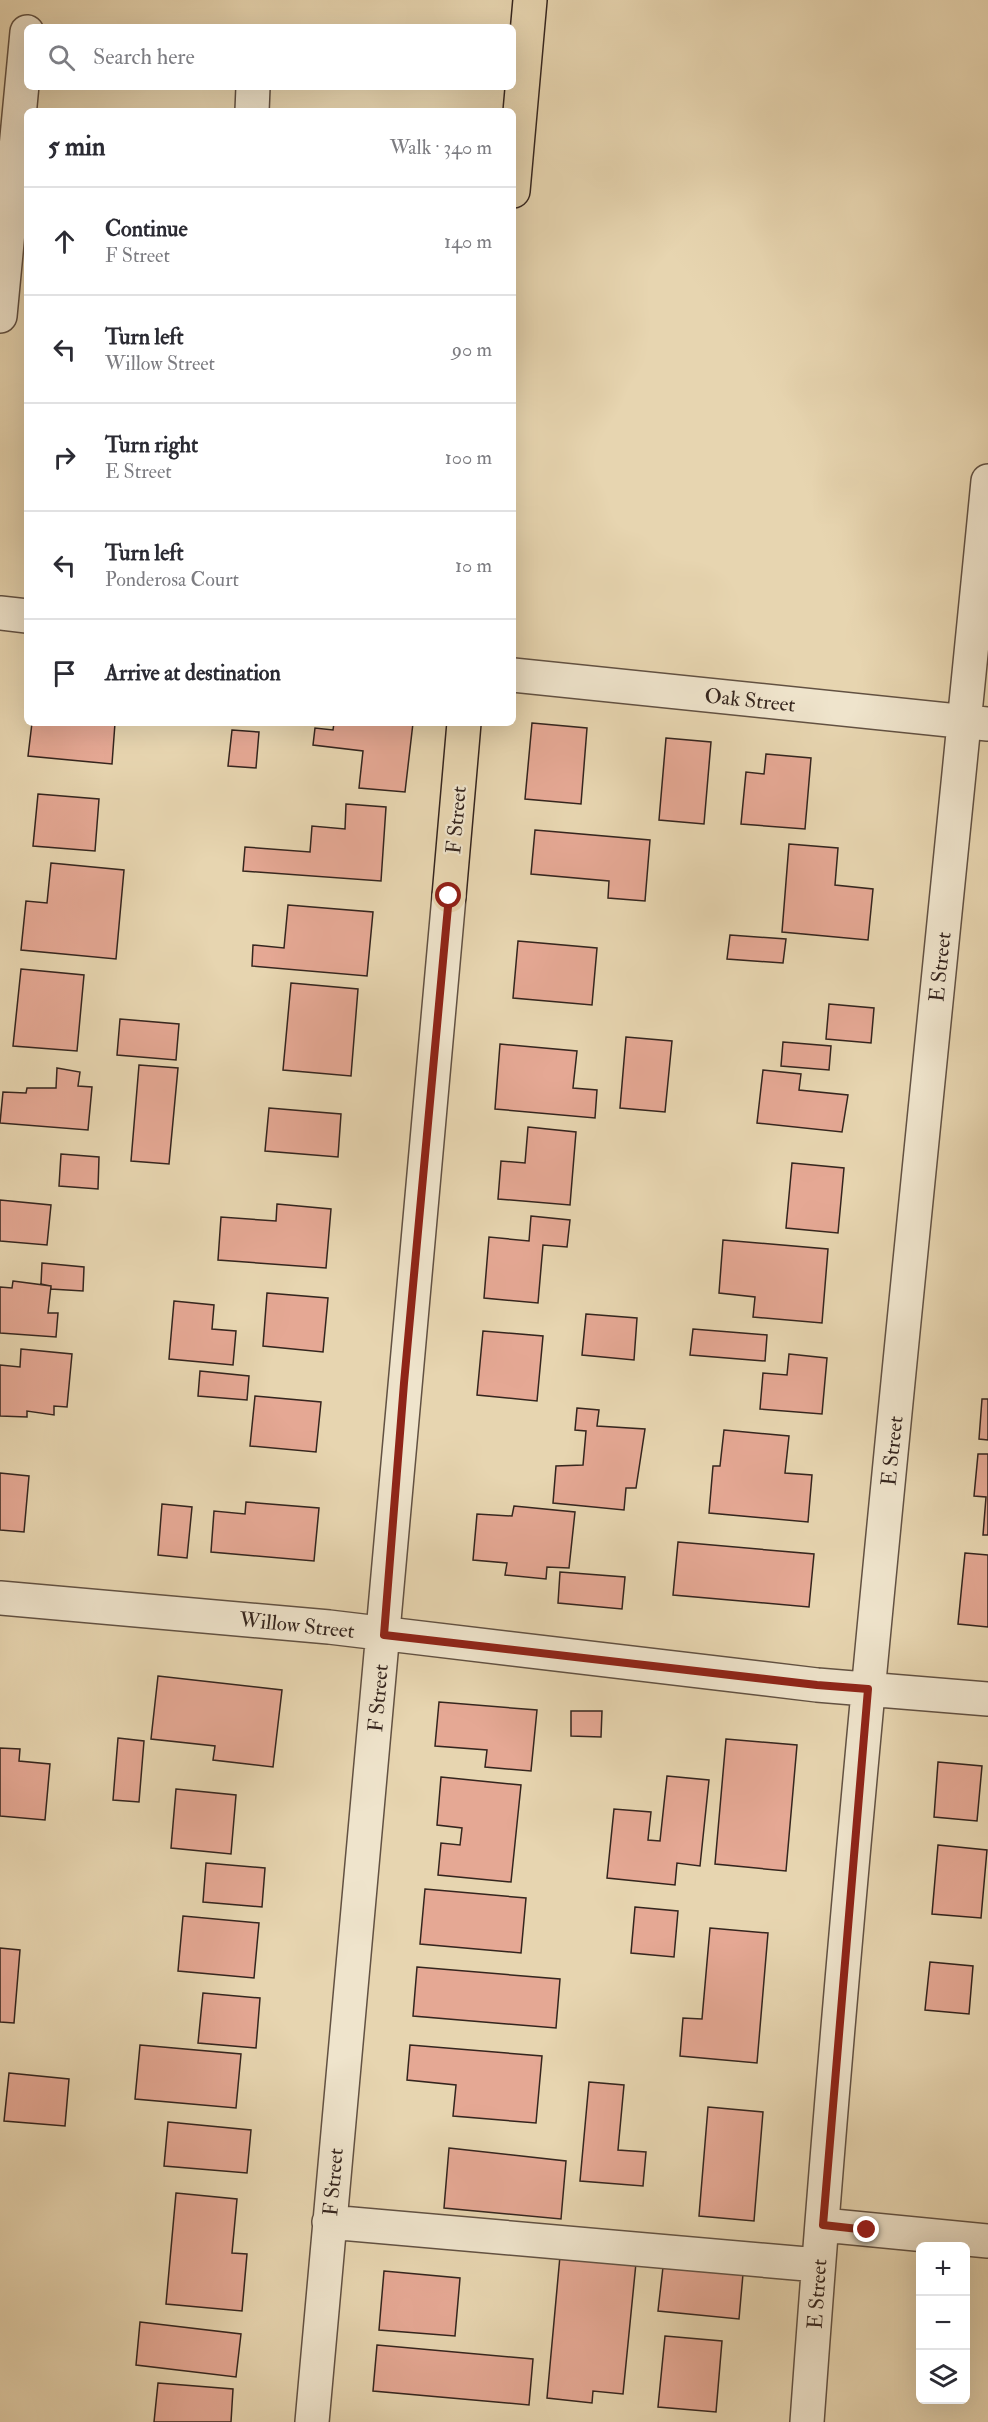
<!DOCTYPE html>
<html lang="en">
<head>
<meta charset="utf-8">
<style>
  :root { --surface:#fff; --page:#f7f7f7; --text:#2b2b33; --muted:#7c7c81; --line:#e1e1e2 }
  body { margin:0; font-family:"IM FELL Double Pica",serif; background:var(--page); color:var(--text) }
  .controls { position:absolute; right:18px; bottom:18px; display:grid; overflow:hidden; border-radius:9px; box-shadow:0 6px 24px #0002 }
  .controls button { width:54px; height:54px; display:grid; place-items:center; padding:0; border:0; border-bottom:2px solid var(--line); background:var(--surface); color:var(--text); font:30px sans-serif }
  .stop { position:absolute; width:18px; height:18px; margin:-14px; border:4px solid #8f2418; border-radius:50%; background:#fff }
  .stop.end { background:#8f2418; border-color:#fff; box-shadow:0 2px 6px #0008 }
  .list { margin:0; padding:0; list-style:none }
  h2 { display:flex; justify-content:space-between; align-items:center; height:78px; margin:0; padding:0 24px; font-size:26px }
  h2 small { font-size:20px; font-weight:400; color:var(--muted) }
  .list li { display:grid; grid-template-columns:39px 1fr auto; gap:18px; align-items:center; box-sizing:border-box; height:108px; padding:0 24px; border-top:2px solid var(--line) }
  .list b { display:block; font-size:22px; white-space:nowrap }
  .list p { margin:0; font-size:20px; white-space:nowrap; color:var(--muted) }
  .list em { font-size:20px; font-style:normal; color:var(--muted) }
  .icon { flex:none; width:33px; height:33px; fill:none; stroke:currentColor; stroke-width:2; stroke-linecap:round; stroke-linejoin:round }
  .map { position:relative; flex:none; width:988px; height:2422px; overflow:hidden }
  .search { position:absolute; background:var(--surface); box-shadow:0 6px 24px #0002; left:24px; top:24px; width:492px; height:66px; display:flex; align-items:center; gap:15px; box-sizing:border-box; padding:0 21px; border-radius:9px; color:var(--muted); font-size:22px }
  .panel { position:absolute; background:var(--surface); box-shadow:0 6px 24px #0002; left:24px; top:108px; width:492px; height:618px; border-radius:9px }
  .map>svg:first-child { display:block }
  .building { fill:#e5a894; stroke:#35251e; stroke-width:1.5 }
  .lines { fill:none; stroke-linecap:round; stroke-linejoin:round }
  .minor-casing { stroke:#625142; stroke-width:36 }
  .major-casing { stroke:#35251e; stroke-width:36 }
  .minor { stroke:#efe4cc; stroke-width:33 }
  .major { stroke:#e7d5b0; stroke-width:33 }
  .route { stroke:#8f2418; stroke-width:8 }
  .labels { text-anchor:middle; stroke-width:4.5; stroke-linejoin:round; paint-order:stroke }
  .street-label { font-size:21px; fill:#35251e; stroke:#efe4cc }
</style>
</head>
<body>
<div class="map">
<svg width="988" height="2422" viewBox="0 0 988 2422">
  <rect width="100%" height="100%" fill="#e7d5b0"/>
  <filter id="stains"><feTurbulence type="fractalNoise" baseFrequency=".00333" numOctaves="4"/><feColorMatrix values="0 0 0 0 .2 0 0 0 0 .09 0 0 0 0 .02 0 0 0 .5 -.17"/></filter>
  <radialGradient id="worn" r=".72"><stop offset=".6" stop-color="#630" stop-opacity="0"/><stop offset="1" stop-color="#630" stop-opacity=".3"/></radialGradient>
  <path class="building" d="M32,723H115L112,764L28,756Z
    M334,723H413L405,792L359,788L363,751L313,745L315,728L333,730Z
    M532,723L587,728L581,804L525,799Z
    M232,730L259,732L256,768L228,766Z
    M666,738L711,742L704,824L659,820Z
    M766,754L811,758L805,829L741,824L746,772L764,774Z
    M38,794L99,799L95,851L33,846Z
    M346,804L386,807L381,881L243,871L245,847L310,852L312,826L345,829Z
    M535,830L650,840L645,901L608,898L609,881L531,874Z
    M789,844L838,848L835,885L873,889L868,940L782,932Z
    M51,863L124,870L116,959L21,950L26,901L47,903Z
    M288,905L373,912L367,976L252,966L253,945L284,948Z
    M730,935L786,939L783,963L727,959Z
    M518,941L597,948L592,1005L513,998Z
    M21,969L84,975L77,1051L13,1046Z
    M291,983L358,989L351,1076L283,1070Z
    M829,1004L874,1008L871,1043L826,1039Z
    M120,1019L179,1024L176,1060L117,1055Z
    M626,1037L672,1041L665,1112L620,1108Z
    M783,1042L831,1046L829,1070L781,1066Z
    M500,1044L577,1051L573,1088L597,1090L595,1118L495,1109Z
    M139,1065L178,1068L169,1164L131,1161Z
    M57,1068L80,1072L78,1086L92,1087L88,1130L0,1123L3,1092L26,1093L27,1088H56Z
    M763,1070L801,1074L799,1090L848,1095L842,1132L757,1123Z
    M269,1108L341,1114L338,1157L265,1151Z
    M528,1127L576,1132L570,1205L498,1199L501,1161L525,1163Z
    M61,1154L99,1157L98,1189L59,1186Z
    M792,1163L844,1168L838,1233L786,1228Z
    M0,1200L51,1205L47,1245L0,1241Z
    M277,1204L331,1209L326,1268L218,1260L221,1217L276,1221Z
    M531,1216L570,1220L567,1247L543,1245L538,1303L484,1298L489,1237L529,1241Z
    M723,1240L828,1249L822,1323L753,1317L755,1297L719,1293Z
    M42,1263L84,1267L83,1291L51,1289V1286L41,1284Z
    M13,1281L51,1286L48,1313H58L56,1337L0,1333V1287L12,1288Z
    M267,1293L328,1298L323,1352L263,1346Z
    M174,1301L214,1305L212,1329L236,1331L233,1365L169,1359Z
    M586,1314L637,1318L634,1360L582,1355Z
    M693,1329L767,1335L765,1361L690,1355Z
    M483,1331L543,1336L537,1401L477,1395Z
    M21,1349L72,1354L67,1407L54,1406V1415L27,1411V1417L0,1416V1365L20,1367Z
    M789,1354L827,1358L822,1414L760,1409L763,1373L787,1375Z
    M200,1371L249,1376L247,1400L198,1396Z
    M255,1396L321,1402L316,1452L250,1446Z
    M982,1399H988V1440L979,1439Z
    M577,1408L599,1410L597,1426L645,1429L636,1488H626L624,1510L553,1503L556,1466L583,1465L586,1431L575,1430Z
    M724,1430L789,1436L785,1473L812,1475L808,1522L709,1513L713,1466H720Z
    M978,1454H988V1535H983L986,1497L974,1496Z
    M0,1473L29,1476L24,1532L0,1530Z
    M246,1502L319,1508L314,1561L211,1552L214,1511L245,1514Z
    M162,1504L192,1507L187,1558L158,1555Z
    M514,1506L575,1512L569,1568L547,1567L546,1579L505,1575L507,1563L473,1560L477,1514L512,1516Z
    M678,1542L814,1554L809,1607L673,1595Z
    M965,1553L988,1555V1627L958,1624Z
    M560,1572L625,1577L622,1609L558,1603Z
    M158,1676L282,1690L273,1767L213,1760L215,1746L151,1739Z
    M439,1702L537,1710L531,1771L485,1767L487,1750L435,1746Z
    M571,1711H602L601,1737L571,1736Z
    M118,1738L144,1741L139,1802L113,1800Z
    M726,1739L797,1745L786,1871L715,1864Z
    M0,1748L20,1749L19,1761L50,1764L45,1820L0,1816Z
    M938,1762L982,1766L977,1821L934,1817Z
    M667,1776L709,1780L700,1866L677,1863L675,1885L607,1878L614,1809L651,1812L648,1840L660,1841Z
    M441,1777L521,1785L511,1882L438,1875L441,1843L460,1845L462,1828L437,1825Z
    M176,1789L236,1795L231,1854L171,1848Z
    M938,1845L987,1850L981,1918L932,1914Z
    M206,1863L265,1868L262,1907L203,1902Z
    M425,1889L526,1898L521,1953L420,1944Z
    M635,1907L678,1911L674,1957L631,1953Z
    M183,1916L259,1923L254,1978L178,1971Z
    M710,1928L768,1933L757,2063L680,2056L683,2018L702,2019Z
    M0,1948L20,1950L14,2023L0,2022Z
    M930,1962L973,1966L969,2014L925,2010Z
    M417,1967L560,1979L556,2028L413,2016Z
    M203,1993L260,1998L256,2048L198,2043Z
    M140,2045L241,2054L236,2108L135,2099Z
    M410,2045L542,2056L536,2123L453,2116L456,2085L407,2080Z
    M9,2073L69,2079L65,2126L4,2121Z
    M589,2082L624,2085L618,2150L646,2152L643,2186L580,2181Z
    M708,2107L763,2112L754,2221L699,2216Z
    M168,2122L251,2130L247,2173L164,2166Z
    M449,2148L566,2161L561,2219L444,2208Z
    M176,2193L237,2199L232,2253L247,2254L242,2311L166,2304Z
    M560,2256L636,2263L623,2394L593,2391L592,2403L547,2398Z
    M663,2267L743,2274L739,2319L658,2311Z
    M384,2271L460,2278L455,2336L379,2330Z
    M140,2322L241,2334L236,2377L136,2365Z
    M665,2336L722,2341L716,2412L658,2407Z
    M377,2345L533,2359L529,2405L373,2391Z
    M158,2383L233,2389L231,2422H154Z"/>
  <g class="lines">
    <g class="minor-casing">
      <path id="minor" d="M252,111L253,87
        M0,316L27,32
        M0,613L27,616
        M513,675L988,724
        M0,1598L329,1627L817,1685L988,1699
        M329,2222L818,2265
        M823,2225L988,2241
        M312,2422L449,896
        M807,2422C853,1774 925,1128 988,481"/>
    </g>
    <g class="major-casing">
      <path id="major" d="M513,191L530,0
        M449,896L464,723"/>
    </g>
    <use href="#minor" class="minor"/>
    <use href="#major" class="major"/>
  </g>
  <g class="lines">
    <path class="route" d="M449,896L404,1383L384,1635L817,1685L868,1689L823,2225L867,2230"/>
  </g>
  <g class="labels">
    <g class="street-label">
      <text transform="translate(750 700) rotate(6)" y="7">Oak Street</text>
      <text transform="translate(456 820) rotate(-85)" y="7">F Street</text>
      <text transform="translate(940 967) rotate(-84)" y="7">E Street</text>
      <text transform="translate(892 1451) rotate(-84)" y="7">E Street</text>
      <text transform="translate(297 1625) rotate(6)" y="7">Willow Street</text>
      <text transform="translate(378 1698) rotate(-85)" y="7">F Street</text>
      <text transform="translate(333 2182) rotate(-85)" y="7">F Street</text>
      <text transform="translate(817 2294) rotate(-86)" y="7">E Street</text>
    </g>
  </g>
  <rect width="100%" height="100%" filter="url(#stains)"/>
  <rect width="100%" height="100%" fill="url(#worn)"/>
</svg>
<div class="controls">
<button>+</button>
<button>−</button>
<button><svg class="icon" aria-label="layers" viewBox="0 0 24 24"><path d="M12 4l9 5-9 5-9-5zM3 14l9 5 9-5"/></svg></button>
</div>
<div class="stop" style="left:449px;top:896px"></div>
<div class="stop end" style="left:867px;top:2230px"></div>
<div class="search"><svg class="icon" aria-label="search" viewBox="0 0 24 24"><circle cx="10" cy="10" r="6"/><path d="M15 15l6 6"/></svg>Search here</div>
<section class="panel">
<h2>5 min<small>Walk · 340 m</small></h2>
<ul class="list">
<li><svg class="icon" aria-label="ahead" viewBox="0 0 24 24"><path d="M12 20V5M6 11l6-6 6 6"/></svg><div><b>Continue</b><p>F Street</p></div><em>140 m</em></li>
<li><svg class="icon" aria-label="left" viewBox="0 0 24 24"><path d="M17 20v-9H6M10 6l-5 5 5 5"/></svg><div><b>Turn left</b><p>Willow Street</p></div><em>90 m</em></li>
<li><svg class="icon" aria-label="right" viewBox="0 0 24 24"><path d="M7 20v-9h11M14 6l5 5-5 5"/></svg><div><b>Turn right</b><p>E Street</p></div><em>100 m</em></li>
<li><svg class="icon" aria-label="left" viewBox="0 0 24 24"><path d="M17 20v-9H6M10 6l-5 5 5 5"/></svg><div><b>Turn left</b><p>Ponderosa Court</p></div><em>10 m</em></li>
<li><svg class="icon" aria-label="arrive" viewBox="0 0 24 24"><path d="M6 21V4h12l-3 4 3 4H6"/></svg><div><b>Arrive at destination</b></div></li>
</ul>
</section>
</div>
</body>
</html>
